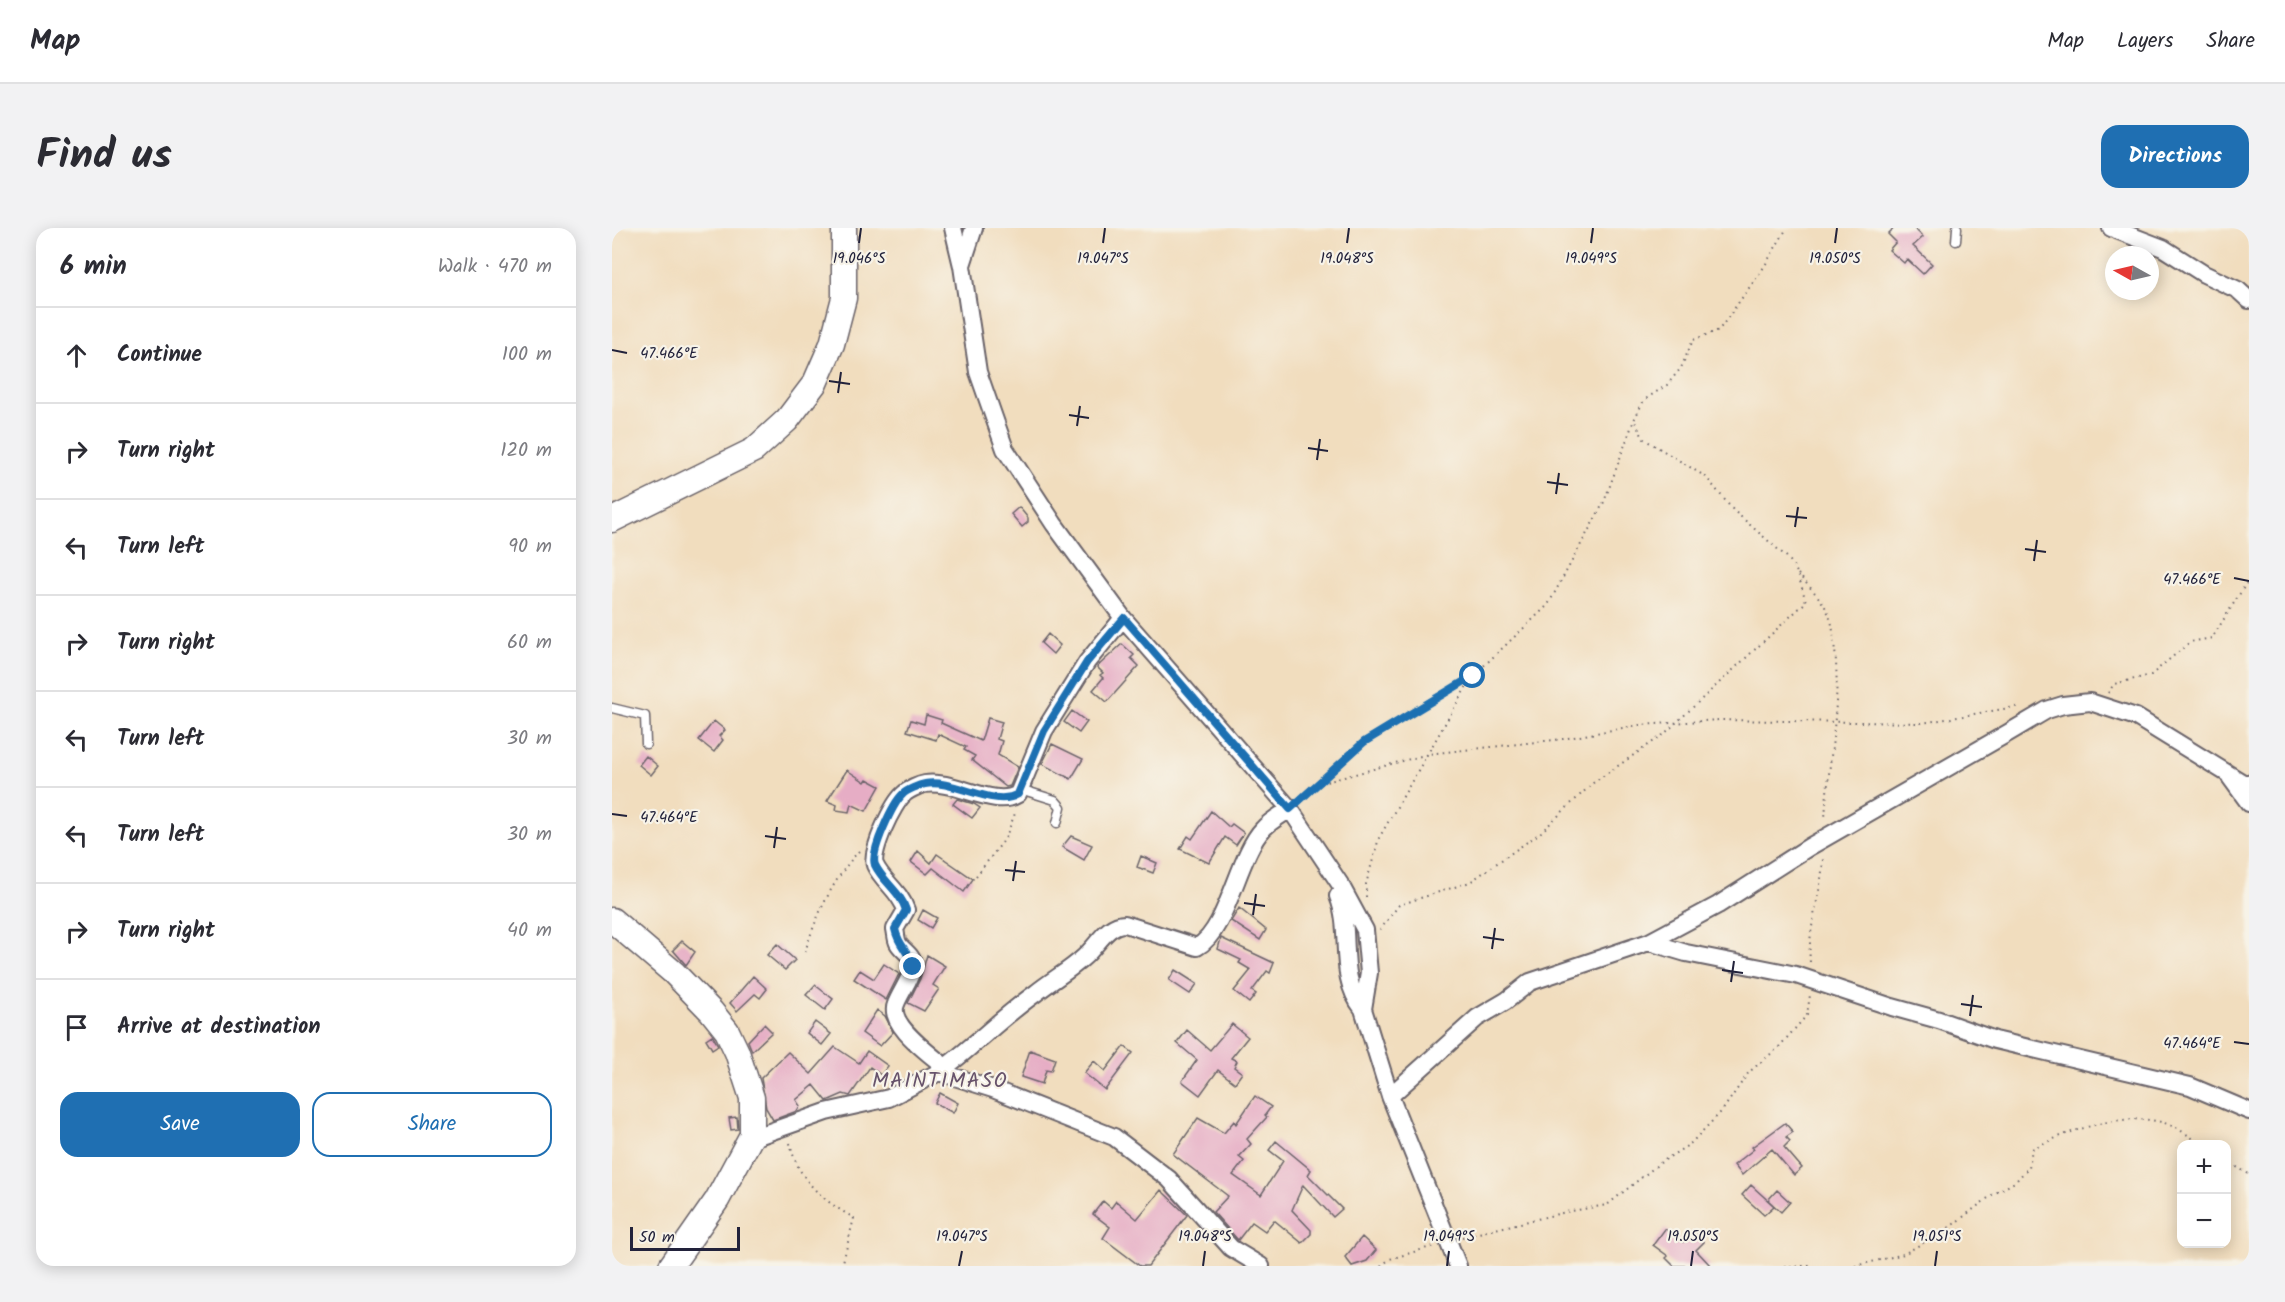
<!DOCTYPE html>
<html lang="en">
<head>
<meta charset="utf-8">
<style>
  :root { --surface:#fff; --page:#f2f2f3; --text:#2b2b33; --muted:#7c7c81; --line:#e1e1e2; --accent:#1f6fb2 }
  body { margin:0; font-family:Kalam,sans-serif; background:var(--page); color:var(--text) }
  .controls { position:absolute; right:18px; bottom:18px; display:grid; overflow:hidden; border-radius:12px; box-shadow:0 3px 15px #0003 }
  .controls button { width:54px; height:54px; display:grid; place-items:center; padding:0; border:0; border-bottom:2px solid var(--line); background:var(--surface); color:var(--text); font:30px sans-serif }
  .compass { position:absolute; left:1493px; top:18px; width:54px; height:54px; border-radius:50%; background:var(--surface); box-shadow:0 3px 15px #0003; rotate:278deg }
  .scale { position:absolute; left:18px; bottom:15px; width:110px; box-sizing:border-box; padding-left:6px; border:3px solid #22223b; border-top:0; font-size:16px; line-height:21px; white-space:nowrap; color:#22223b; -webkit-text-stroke:4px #f7f3e8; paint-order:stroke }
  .stop { position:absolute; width:18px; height:18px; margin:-14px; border:4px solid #1f6fb2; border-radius:50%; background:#fff }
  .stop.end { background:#1f6fb2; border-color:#fff; box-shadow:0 2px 6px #0008 }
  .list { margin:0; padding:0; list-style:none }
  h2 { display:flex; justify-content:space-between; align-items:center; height:78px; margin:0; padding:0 24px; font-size:26px }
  h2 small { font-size:20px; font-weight:400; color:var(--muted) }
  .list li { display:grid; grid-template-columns:39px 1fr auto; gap:18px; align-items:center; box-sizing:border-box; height:96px; padding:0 24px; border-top:2px solid var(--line) }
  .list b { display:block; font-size:22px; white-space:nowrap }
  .list em { font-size:20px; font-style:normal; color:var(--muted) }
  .actions { display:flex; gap:12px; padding:18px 24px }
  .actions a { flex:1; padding:14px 0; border:2px solid var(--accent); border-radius:18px; text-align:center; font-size:21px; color:var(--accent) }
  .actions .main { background:var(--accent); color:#fff }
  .icon { flex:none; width:33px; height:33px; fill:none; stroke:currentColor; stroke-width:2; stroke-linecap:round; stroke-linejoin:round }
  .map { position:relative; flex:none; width:1637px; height:1038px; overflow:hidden; border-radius:18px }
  header { display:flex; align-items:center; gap:36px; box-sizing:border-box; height:84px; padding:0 30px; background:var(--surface); border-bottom:2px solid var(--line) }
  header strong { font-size:28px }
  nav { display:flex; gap:33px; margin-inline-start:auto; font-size:21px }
  .intro { display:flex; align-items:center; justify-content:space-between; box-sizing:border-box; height:144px; padding:0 36px }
  h1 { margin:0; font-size:42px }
  .button { padding:15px 27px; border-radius:18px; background:var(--accent); color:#fff; font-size:21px; font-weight:700 }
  main { display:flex; gap:36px; padding:0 36px }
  aside { flex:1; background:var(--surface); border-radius:18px; box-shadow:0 3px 15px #0003 }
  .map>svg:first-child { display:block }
  .building { fill:#e6adc5 }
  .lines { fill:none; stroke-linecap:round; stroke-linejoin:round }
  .lane-casing { stroke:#6a6369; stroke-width:11 }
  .street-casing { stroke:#6a6369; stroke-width:20 }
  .secondary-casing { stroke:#6a6369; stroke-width:27 }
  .path { stroke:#6a6369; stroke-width:2; stroke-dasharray:1.5 4.5; stroke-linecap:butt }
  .lane { stroke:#fff; stroke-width:8 }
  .street { stroke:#fff; stroke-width:16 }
  .secondary { stroke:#fff; stroke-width:24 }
  .route { stroke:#1f6fb2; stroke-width:8 }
  .ticks { fill:none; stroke:#22223b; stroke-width:2 }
  .labels { text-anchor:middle; stroke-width:4.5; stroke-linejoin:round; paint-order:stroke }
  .quarter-label { font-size:21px; letter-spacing:1.5px; fill:#67536b; stroke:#f7f3e8 }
  .ticks-label { font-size:15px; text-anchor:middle; fill:#22223b; stroke:#f7f3e8; stroke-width:4.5; stroke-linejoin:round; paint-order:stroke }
</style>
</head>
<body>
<header>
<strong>Map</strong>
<nav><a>Map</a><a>Layers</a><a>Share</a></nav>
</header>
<div class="intro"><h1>Find us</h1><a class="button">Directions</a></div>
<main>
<aside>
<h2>6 min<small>Walk · 470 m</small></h2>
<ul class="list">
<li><svg class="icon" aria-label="ahead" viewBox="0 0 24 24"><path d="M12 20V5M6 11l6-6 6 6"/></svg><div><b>Continue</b></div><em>100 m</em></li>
<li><svg class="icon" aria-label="right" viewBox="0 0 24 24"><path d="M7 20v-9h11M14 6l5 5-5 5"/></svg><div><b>Turn right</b></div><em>120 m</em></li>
<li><svg class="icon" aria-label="left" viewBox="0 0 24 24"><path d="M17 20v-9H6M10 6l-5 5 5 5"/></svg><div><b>Turn left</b></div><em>90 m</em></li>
<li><svg class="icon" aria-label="right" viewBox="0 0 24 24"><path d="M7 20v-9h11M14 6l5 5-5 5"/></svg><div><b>Turn right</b></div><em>60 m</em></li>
<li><svg class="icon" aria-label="left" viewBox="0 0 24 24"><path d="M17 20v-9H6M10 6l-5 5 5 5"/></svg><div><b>Turn left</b></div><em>30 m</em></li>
<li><svg class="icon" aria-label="left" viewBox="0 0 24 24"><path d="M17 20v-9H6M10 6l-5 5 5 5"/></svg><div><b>Turn left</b></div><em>30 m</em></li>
<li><svg class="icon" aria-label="right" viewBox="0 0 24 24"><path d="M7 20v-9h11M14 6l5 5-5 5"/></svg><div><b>Turn right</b></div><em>40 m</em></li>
<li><svg class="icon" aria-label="arrive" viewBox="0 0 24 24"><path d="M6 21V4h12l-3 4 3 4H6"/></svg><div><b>Arrive at destination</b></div></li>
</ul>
<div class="actions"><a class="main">Save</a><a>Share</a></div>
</aside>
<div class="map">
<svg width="1637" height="1038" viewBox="0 0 1637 1038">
  <rect width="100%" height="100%" fill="#f7f3e8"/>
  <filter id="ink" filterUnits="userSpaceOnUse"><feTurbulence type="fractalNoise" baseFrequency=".0167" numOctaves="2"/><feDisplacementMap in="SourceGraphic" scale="12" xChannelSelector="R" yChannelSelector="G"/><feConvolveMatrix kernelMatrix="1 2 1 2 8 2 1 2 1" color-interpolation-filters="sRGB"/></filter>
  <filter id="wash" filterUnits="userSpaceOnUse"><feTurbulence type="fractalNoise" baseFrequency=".008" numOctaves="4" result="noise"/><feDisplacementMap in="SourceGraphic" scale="24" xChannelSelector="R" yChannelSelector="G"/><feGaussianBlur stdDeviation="1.35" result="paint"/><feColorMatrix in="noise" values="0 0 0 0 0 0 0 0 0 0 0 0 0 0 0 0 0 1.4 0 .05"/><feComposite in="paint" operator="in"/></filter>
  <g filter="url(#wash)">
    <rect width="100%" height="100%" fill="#f1ddbe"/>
    <g id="blocks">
      <path class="building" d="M1282,0H1302L1311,9L1301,18L1320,36L1311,46L1295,31L1292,35L1277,22L1284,14L1276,6Z
        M407,279L416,290V294L410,299L399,286Z
        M436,406L448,417L441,426L429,415Z
        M510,416L522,427L519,430L527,438L495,474L481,462L491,450L488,447L491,445L485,439Z
        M460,483L475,494L467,505L452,494Z
        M314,487L330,492L329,495L369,513L376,490L390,494L385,511L390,513L386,527L406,539L398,558L394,559L360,532L363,528L352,522L354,519L326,506L324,512L295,503L299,492L312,496Z
        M102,493L113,502L107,508L111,512L102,524L87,512Z
        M440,516L471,531L459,551L430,536Z
        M34,528L46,538L39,547L27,537Z
        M235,542L253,554L255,551L268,558L254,583L239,576L237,584L224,582L225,577L215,573Z
        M345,571L362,576L368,580L360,590L341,576Z
        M599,583L617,599L620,596L632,605L624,617L613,609L597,635L568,621L576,608L580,611Z
        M459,608L480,617L472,632L450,619Z
        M306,623L319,635L325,626L361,651L352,664L321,640L315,646L299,634Z
        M529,628L545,635L541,645L525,639Z
        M627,680L654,702L648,712L619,693Z
        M311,682L325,690L319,700L306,692Z
        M609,710L662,735L658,745L655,743L640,763L644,766L637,775L622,763L639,742L627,735L629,732L606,721Z
        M70,713L83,724L74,737L61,722Z
        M165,716L183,732L173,742L155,727Z
        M315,727L333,738L321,757L327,761L312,783L296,775L308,751Z
        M272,736L287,746L274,772L242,751L248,742L262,751Z
        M563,742L585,756L578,766L557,752Z
        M141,748L155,761L148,770L143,766L125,783L118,775Z
        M203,757L221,771L213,782L194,767Z
        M265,782L273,788L281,804L268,818L250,805Z
        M203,794L219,806L210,817L195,805Z
        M152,796L160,804L140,823L136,813Z
        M620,796L636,809L619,830L625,833L622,839L630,845L623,855L606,842L588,867L570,853L585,832L565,815L575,802L598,822Z
        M100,807L106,817L100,821L94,811Z
        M512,818L521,825L493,862L472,845L482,833L493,843Z
        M223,819L247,835L255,823L276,838L269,847L258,839L238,868L231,866L215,873L202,857L184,872L188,878L185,883L161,892L154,880L149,850L176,824L199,846Z
        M418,822L443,831L439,843L434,842L430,856L409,849Z
        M328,865L346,875L341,885L323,875Z
        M643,868L659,879L653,887L655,889L635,911L639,916L627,929L632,933L621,947L649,967L671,933L657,922L664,913L699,942L696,947L730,981L721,989L691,957L680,982L699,1002V1006L690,1015L662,992L653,1003L640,994L626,1012L601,984L616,968L561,926L586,890L612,905L622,893L624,896Z
        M125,889L126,901L119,902L117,890Z
        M1173,895L1181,904L1174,909L1178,913L1172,919L1190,940L1182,947L1160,921L1130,947L1122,937L1142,921L1140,919Z
        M1139,957L1162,978L1152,987L1130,967Z
        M549,962L575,987L536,1038H528L491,1010L498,999L481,986L491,973L499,980L504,973L525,991Z
        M1165,962L1178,974L1169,984L1156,972Z
        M1053,1001L1071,1014L1081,1004L1092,1014L1084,1022L1099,1038H1062L1054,1030L1056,1028L1041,1017Z
        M750,1009L764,1022L755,1033L740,1038L733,1029Z"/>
    </g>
  </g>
  <g filter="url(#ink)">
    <use href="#blocks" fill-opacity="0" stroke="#6a6369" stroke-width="1.5"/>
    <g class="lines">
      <g class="lane-casing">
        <path id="lane" d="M1344,13L1345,0
          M0,480L33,488L34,516
          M408,561L443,572L449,579L445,595"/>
      </g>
      <g class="street-casing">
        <path id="street" d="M341,0L350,38L366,144L393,221L442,296L511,390L678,581L728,656L753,702L757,745L751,781L778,868L846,1038
          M1499,0L1551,20L1592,46L1626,62L1637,72
          M350,37L362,0
          M1618,549L1637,575
          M726,668C741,705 724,746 751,781
          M1037,714L1106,677L1197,619L1396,505L1435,482L1451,477L1478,474L1524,489L1631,555H1637
          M334,840C320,827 275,797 284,776C288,765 300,749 301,738C302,727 290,723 286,715C284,711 284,705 283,701L294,682C288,663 271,654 263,637C258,624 281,575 292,566C296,562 307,557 313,556C341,551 383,581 406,566L432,503L475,434L511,390
          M327,844C361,819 390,789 424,765C440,752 457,743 472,729C486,717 495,696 513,696L585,719C616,702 626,627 651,601C658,593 669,587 678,581
          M778,868L865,790L894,773L918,754L1037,714L1074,725L1184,747L1280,779L1327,792L1383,812L1578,858L1637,883
          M140,907L146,908L214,884L277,870L327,844L381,861L502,909L557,951L619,1020L649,1038"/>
      </g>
      <g class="secondary-casing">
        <path id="secondary" d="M0,292L142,222L175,192L203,155L220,116L232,70V0
          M0,692L62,745L99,783L115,803L125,824L140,870V907L105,972L59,1038"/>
      </g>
      <path class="path" d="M1186,346C1197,359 1213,373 1218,390C1222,400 1221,412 1223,422C1229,480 1216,534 1213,591
        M1496,465L1502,456L1539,447L1578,414L1600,410L1637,351
        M703,557L816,526L951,511L1027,497L1107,492L1310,495L1409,478
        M688,571L752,514L861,448L936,377L992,274L1022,192L1032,172L1055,157L1069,140L1081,112L1107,102L1152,39L1175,0
        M364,648L393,611L404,583
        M754,669V656L767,610L860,449
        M768,702L787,677L858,654L928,605L981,555L1051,507L1194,374L1186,346L1177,331L1121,282L1094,249L1032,211L1022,192
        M193,724C204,688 221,651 247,623
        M1198,734C1195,700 1210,665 1211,630
        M178,915C185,951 211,973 242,990L230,1038
        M1614,933L1637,946
        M850,1009L954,984L995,977L1048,935L1078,916L1110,883L1137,844L1166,820L1195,787L1198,767
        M769,1038L778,1031L822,1018
        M1172,1038H1198
        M1243,1038L1292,1026L1338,999L1380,967L1403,954L1417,939L1420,921C1456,903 1508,884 1549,894C1564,898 1577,908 1589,916"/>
      <use href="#lane" class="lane"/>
      <use href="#street" class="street"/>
      <use href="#secondary" class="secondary"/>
    </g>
  </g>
  <g class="lines" filter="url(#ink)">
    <path class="route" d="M301,739C298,723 287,720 283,701L294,682C288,663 271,654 263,637C258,624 281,575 291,566C295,562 307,557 313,556C341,550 382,581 406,566L432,503L475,434L512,390L678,581L752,514L861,448"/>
  </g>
  <path class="ticks" d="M247,15L249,0M491,15L493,0M735,15L737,0M979,15L981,0M1223,15L1225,0M0,122L15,125M217,153L238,156M226,165L229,144M457,187L477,190M465,198L468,178M696,220L716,223M705,232L708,211M935,254L956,257M944,266L947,245M1174,288L1195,290M1183,299L1186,279M1413,321L1434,324M1422,333L1425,312M1622,350L1637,353M0,586L15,588M153,608L174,611M162,620L165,599M393,642L413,644M401,653L404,633M632,675L653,678M641,687L644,666M871,709L892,712M880,721L883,700M1110,742L1131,745M1119,754L1122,733M1349,776L1370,779M1358,788L1361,767M1622,814L1637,816M347,1038L350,1023M591,1038L593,1023M835,1038L837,1023M1079,1038L1081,1023M1323,1038L1325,1023"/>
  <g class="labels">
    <g class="quarter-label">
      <text x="328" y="859">MAINTIMASO</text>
    </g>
  </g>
  <g class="ticks-label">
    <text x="247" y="35">19.046°S</text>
    <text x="491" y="35">19.047°S</text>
    <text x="735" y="35">19.048°S</text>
    <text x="979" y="35">19.049°S</text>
    <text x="1223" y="35">19.050°S</text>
    <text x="57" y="130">47.466°E</text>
    <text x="1580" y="356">47.466°E</text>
    <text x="57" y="594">47.464°E</text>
    <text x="1580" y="820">47.464°E</text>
    <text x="350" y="1013">19.047°S</text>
    <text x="593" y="1013">19.048°S</text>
    <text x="837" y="1013">19.049°S</text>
    <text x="1081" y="1013">19.050°S</text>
    <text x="1325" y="1013">19.051°S</text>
  </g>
</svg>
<div class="controls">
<button>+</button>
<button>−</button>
</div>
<svg class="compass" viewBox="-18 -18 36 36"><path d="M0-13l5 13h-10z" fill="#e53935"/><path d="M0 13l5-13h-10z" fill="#7c7c81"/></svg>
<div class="scale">50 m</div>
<div class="stop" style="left:861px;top:448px"></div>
<div class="stop end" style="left:301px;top:739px"></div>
</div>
</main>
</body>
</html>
